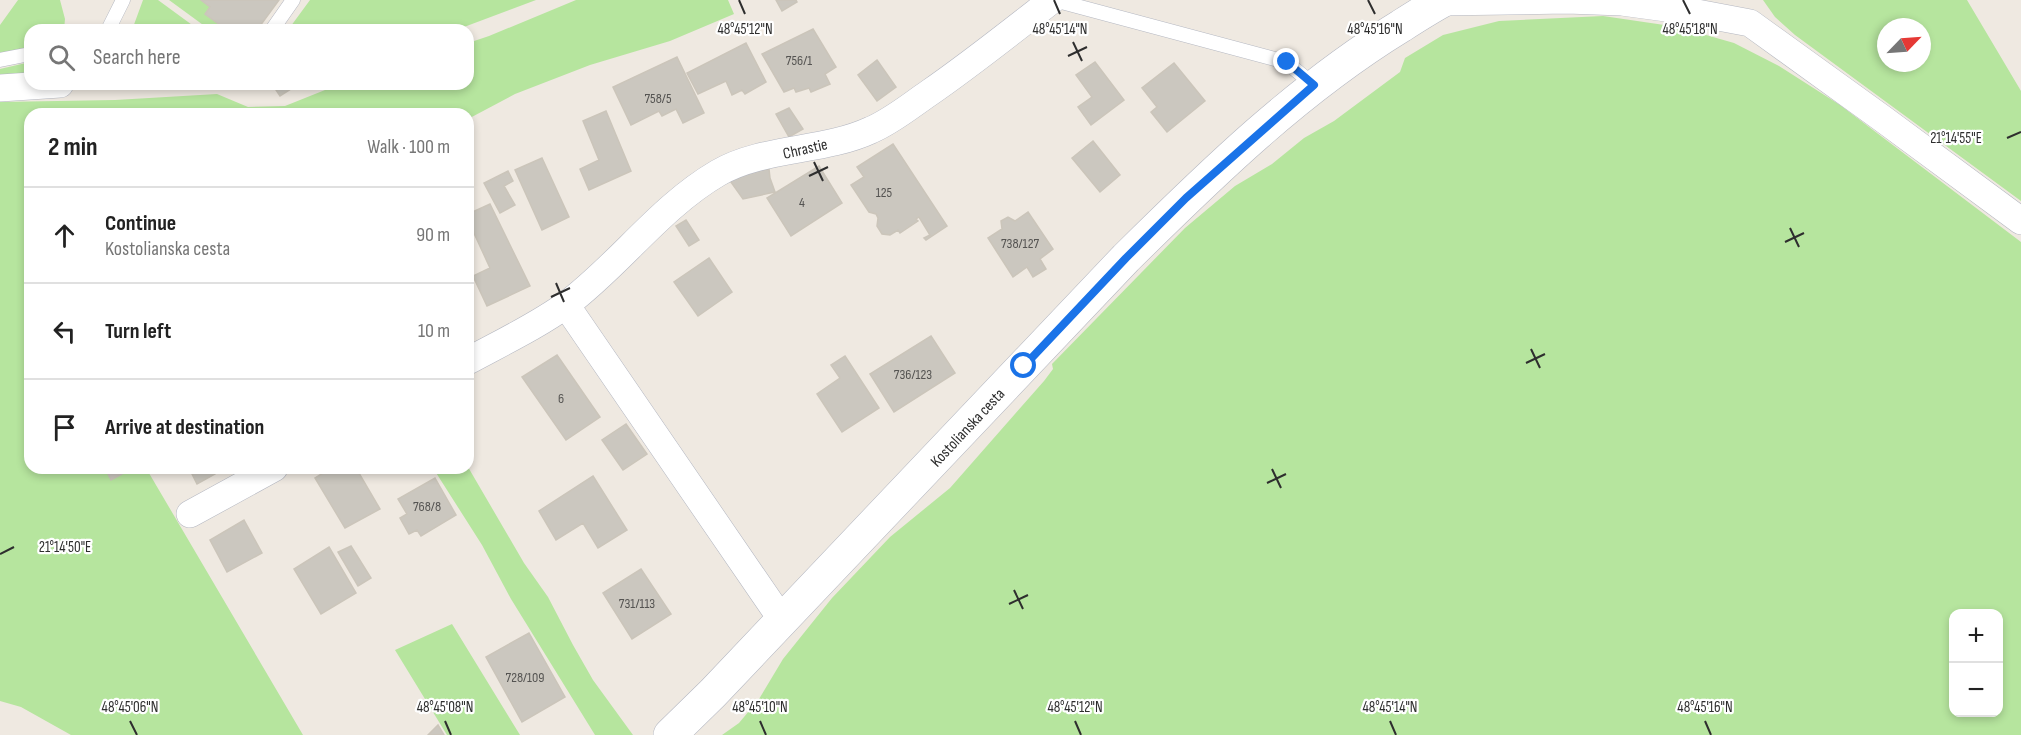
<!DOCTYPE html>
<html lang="en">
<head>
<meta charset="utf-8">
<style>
  :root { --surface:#fff; --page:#f6f6f6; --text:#222; --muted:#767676; --line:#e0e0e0 }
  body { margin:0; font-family:"Sofia Sans Condensed",sans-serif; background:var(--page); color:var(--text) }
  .controls { position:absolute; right:18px; bottom:18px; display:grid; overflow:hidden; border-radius:12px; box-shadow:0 3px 9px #0003 }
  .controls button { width:54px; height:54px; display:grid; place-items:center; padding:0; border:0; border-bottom:2px solid var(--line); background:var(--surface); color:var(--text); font:30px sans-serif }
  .compass { position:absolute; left:1877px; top:18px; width:54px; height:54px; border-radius:50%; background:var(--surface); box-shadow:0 3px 9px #0003; rotate:65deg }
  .stop { position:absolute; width:18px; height:18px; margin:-14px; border:4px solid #1a73e8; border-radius:50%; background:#fff }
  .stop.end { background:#1a73e8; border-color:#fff; box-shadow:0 2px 6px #0008 }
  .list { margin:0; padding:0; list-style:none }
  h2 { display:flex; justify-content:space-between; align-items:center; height:78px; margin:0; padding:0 24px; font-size:26px }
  h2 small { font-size:20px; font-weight:400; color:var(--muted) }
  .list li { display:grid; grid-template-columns:39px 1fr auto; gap:18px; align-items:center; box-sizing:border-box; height:96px; padding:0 24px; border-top:2px solid var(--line) }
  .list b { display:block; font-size:22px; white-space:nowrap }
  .list p { margin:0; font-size:20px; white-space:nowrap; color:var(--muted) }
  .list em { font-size:20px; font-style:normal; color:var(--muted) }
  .icon { flex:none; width:33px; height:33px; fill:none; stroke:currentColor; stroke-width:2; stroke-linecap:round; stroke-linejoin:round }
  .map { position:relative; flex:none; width:2021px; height:735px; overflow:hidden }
  .search { position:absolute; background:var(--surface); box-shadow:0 3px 9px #0003; left:24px; top:24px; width:450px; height:66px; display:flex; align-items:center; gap:15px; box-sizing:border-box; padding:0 21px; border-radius:18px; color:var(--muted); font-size:22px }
  .panel { position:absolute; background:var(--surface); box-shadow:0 3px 9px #0003; left:24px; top:108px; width:450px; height:366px; border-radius:18px }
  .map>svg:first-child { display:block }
  .green { fill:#b6e59e; fill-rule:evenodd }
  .building { fill:#cbc7bf; stroke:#cbc5ba; stroke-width:1.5 }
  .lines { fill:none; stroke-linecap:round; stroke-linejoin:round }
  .service-casing { stroke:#b4b7c1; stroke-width:15 }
  .minor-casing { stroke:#b4b7c1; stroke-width:28 }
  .tertiary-casing { stroke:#b4b7c1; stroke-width:34 }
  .service { stroke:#fff; stroke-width:14 }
  .minor { stroke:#fff; stroke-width:27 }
  .tertiary { stroke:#fff; stroke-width:33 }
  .route { stroke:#1a73e8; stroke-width:8 }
  .ticks { fill:none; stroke:#2e2e2e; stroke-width:2 }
  .labels { text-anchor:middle; stroke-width:4.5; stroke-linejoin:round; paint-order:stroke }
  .number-label { font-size:14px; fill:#555452 }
  .street-label { font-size:16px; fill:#2e2e2e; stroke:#fff }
  .ticks-label { font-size:15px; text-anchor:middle; fill:#2e2e2e; stroke:#fff; stroke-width:4.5; stroke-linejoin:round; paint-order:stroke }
</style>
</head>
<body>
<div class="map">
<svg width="2021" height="735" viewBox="0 0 2021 735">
  <rect width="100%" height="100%" fill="#efe9e1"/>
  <path class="green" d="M18,0H60L65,19L64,30H30V48L0,55V25Z
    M143,0H158L199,30H132Z
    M169,0H201L210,7L205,14L227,30H210Z
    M310,0H536L456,30H288Z
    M576,0H728L734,14L670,41L590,65L515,94L468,119V114H30V468H146L303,735H71L21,707L0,701V102L115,100L217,94L248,107L285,106L340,84H468V43L489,36Z
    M1763,0H1967L2021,91V201L1795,35L1775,17ZM1886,27H1922V63H1886Z
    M1603,16L1678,27L1734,43L1779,66L1840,105L2021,242V735H722L739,723L759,699L783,659L832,598L890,537L950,488L1044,381L1053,369L1052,364L1185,228L1235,186L1272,164L1304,138L1334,121L1400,72L1405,58L1443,35L1499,21ZM1954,614H1998V712H1954Z
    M30,62V73L0,75V69Z
    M468,467L524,563L548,597L573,645L593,680L633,735H595L511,599L482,545L433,468Z
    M452,624L520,735H447L395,650Z"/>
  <path class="building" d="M201,0H279L257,30H241L238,28L237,30H227L205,14L210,7Z
    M776,0H796L797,2L782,11Z
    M813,29L836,67L825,74L830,84L811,92L809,88L796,92L794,88L784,92L762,54Z
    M746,43L766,82L745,94L742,90L732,95L726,81L698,94L687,73Z
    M677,57L704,113L683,123L676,109L662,116L659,111L631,125L613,87Z
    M877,60L896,87L877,101L858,75Z
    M1095,62L1124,100L1091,125L1078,107L1092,97L1076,75Z
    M1174,63L1205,101L1167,132L1151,112L1157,107L1142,88Z
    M272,84H296L297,85L280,96Z
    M789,108L803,129L789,137L776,114Z
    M606,111L631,171L589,190L580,169L599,160L583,121Z
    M1093,141L1120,175L1100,192L1072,158Z
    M893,144L947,226L926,240L924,238L930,235L919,217L916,219L918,221L900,233L898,230L890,235L882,234L877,226L878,218L876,214L869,212L851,185L864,177L857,167Z
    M542,158L569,217L542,230L515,170Z
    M819,166L842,203L791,236L767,198Z
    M769,169L770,178L775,192L743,199L726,175Z
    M508,171L513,181L504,186L515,205L500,213L484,183Z
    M490,204L530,286L487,306L473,276L490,268L468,220V214Z
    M1028,212L1053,249L1040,259L1046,269L1033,277L1027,267L1013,277L988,238L1002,229L1001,221L1008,217L1015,221Z
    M686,220L699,240L689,246L676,226Z
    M709,258L732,292L698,316L674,282Z
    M931,336L955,373L894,412L870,374Z
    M557,355L600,417L566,440L522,377Z
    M845,356L879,408L842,432L817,394L840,378L831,365Z
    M626,424L647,454L623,470L602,440Z
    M105,468H133L111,480Z
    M189,468H212L215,474L197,484Z
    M331,468H356L380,509L345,528L315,478Z
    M593,476L627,530L598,548L583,523L556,540L539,511Z
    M435,478L456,515L421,536L417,530L409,534L400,518L407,514L398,499Z
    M244,520L262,553L227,572L210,540Z
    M351,546L371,578L358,586L338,552Z
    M329,547L356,593L321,614L294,569Z
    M641,569L671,614L632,639L603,593Z
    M529,633L565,697L522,722L486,657Z
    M438,725L444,735H428Z"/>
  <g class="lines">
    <g class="service-casing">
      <path id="service" d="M1054,0L1286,62L1314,85
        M108,30L123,0
        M272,30L293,0
        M0,60L30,54"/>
    </g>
    <g class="minor-casing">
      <path id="minor" d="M1439,2L1567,0L1622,2L1681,10L1750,23L1883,119L2021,221
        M0,88L60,84
        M566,305L782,620
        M468,361C499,344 539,325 567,304C620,264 660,207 718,173C762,147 824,152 871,130C892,121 910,106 929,93C971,64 1011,32 1052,0
        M190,514L274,468"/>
    </g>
    <g class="tertiary-casing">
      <path id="tertiary" d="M670,735L713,693L1126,258C1211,174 1298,89 1401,26C1415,17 1429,8 1444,0"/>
    </g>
    <use href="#service" class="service"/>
    <use href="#minor" class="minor"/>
    <use href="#tertiary" class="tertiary"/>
  </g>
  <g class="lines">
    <path class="route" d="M1024,366L1126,258L1186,198L1314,85L1287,62"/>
  </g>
  <path class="ticks" d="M739,0L745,14M1054,0L1060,14M1368,0L1375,14M1683,0L1690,14M1073,42L1082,61M1068,56L1087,47M2007,138L2021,132M814,162L823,181M809,176L828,167M1790,228L1799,247M1785,242L1804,233M556,283L564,302M551,297L570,288M1531,349L1540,368M1526,363L1545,354M1272,469L1281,488M1267,483L1286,474M0,554L14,547M1014,590L1023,609M1009,604L1028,595M130,721L137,735M445,721L451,735M760,721L766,735M1075,721L1081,735M1390,721L1396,735M1705,721L1711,735"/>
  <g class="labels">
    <g class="number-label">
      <text x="799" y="65">756/1</text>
      <text x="658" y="103">758/5</text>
      <text x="884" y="197">125</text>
      <text x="802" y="207">4</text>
      <text x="1020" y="248">738/127</text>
      <text x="913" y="379">736/123</text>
      <text x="561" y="403">6</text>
      <text x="427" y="511">768/8</text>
      <text x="637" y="608">731/113</text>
      <text x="525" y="682">728/109</text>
    </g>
    <g class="street-label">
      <text transform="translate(805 148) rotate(-13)" y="6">Chrastie</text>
      <text transform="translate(967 427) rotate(-47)" y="6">Kostolianska cesta</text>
    </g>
  </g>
  <g class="ticks-label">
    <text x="745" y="34">48°45'12"N</text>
    <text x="1060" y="34">48°45'14"N</text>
    <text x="1375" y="34">48°45'16"N</text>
    <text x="1690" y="34">48°45'18"N</text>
    <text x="1956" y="143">21°14'55"E</text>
    <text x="65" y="552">21°14'50"E</text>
    <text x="130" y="712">48°45'06"N</text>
    <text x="445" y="712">48°45'08"N</text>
    <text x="760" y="712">48°45'10"N</text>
    <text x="1075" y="712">48°45'12"N</text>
    <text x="1390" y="712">48°45'14"N</text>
    <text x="1705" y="712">48°45'16"N</text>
  </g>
</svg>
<div class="controls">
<button>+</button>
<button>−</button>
</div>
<svg class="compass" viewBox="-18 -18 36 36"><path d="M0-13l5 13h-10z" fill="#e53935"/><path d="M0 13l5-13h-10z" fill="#767676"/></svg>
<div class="stop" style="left:1024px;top:366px"></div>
<div class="stop end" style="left:1287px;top:62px"></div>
<div class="search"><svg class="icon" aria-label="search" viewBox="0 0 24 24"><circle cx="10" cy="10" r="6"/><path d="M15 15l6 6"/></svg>Search here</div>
<section class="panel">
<h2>2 min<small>Walk · 100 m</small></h2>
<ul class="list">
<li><svg class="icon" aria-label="ahead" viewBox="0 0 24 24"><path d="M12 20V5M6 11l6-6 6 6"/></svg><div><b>Continue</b><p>Kostolianska cesta</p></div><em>90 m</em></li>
<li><svg class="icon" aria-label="left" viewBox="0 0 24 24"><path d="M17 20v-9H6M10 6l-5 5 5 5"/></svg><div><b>Turn left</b></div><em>10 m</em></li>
<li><svg class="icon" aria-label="arrive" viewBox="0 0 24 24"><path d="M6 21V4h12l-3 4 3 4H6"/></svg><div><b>Arrive at destination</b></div></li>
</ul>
</section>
</div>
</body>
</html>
